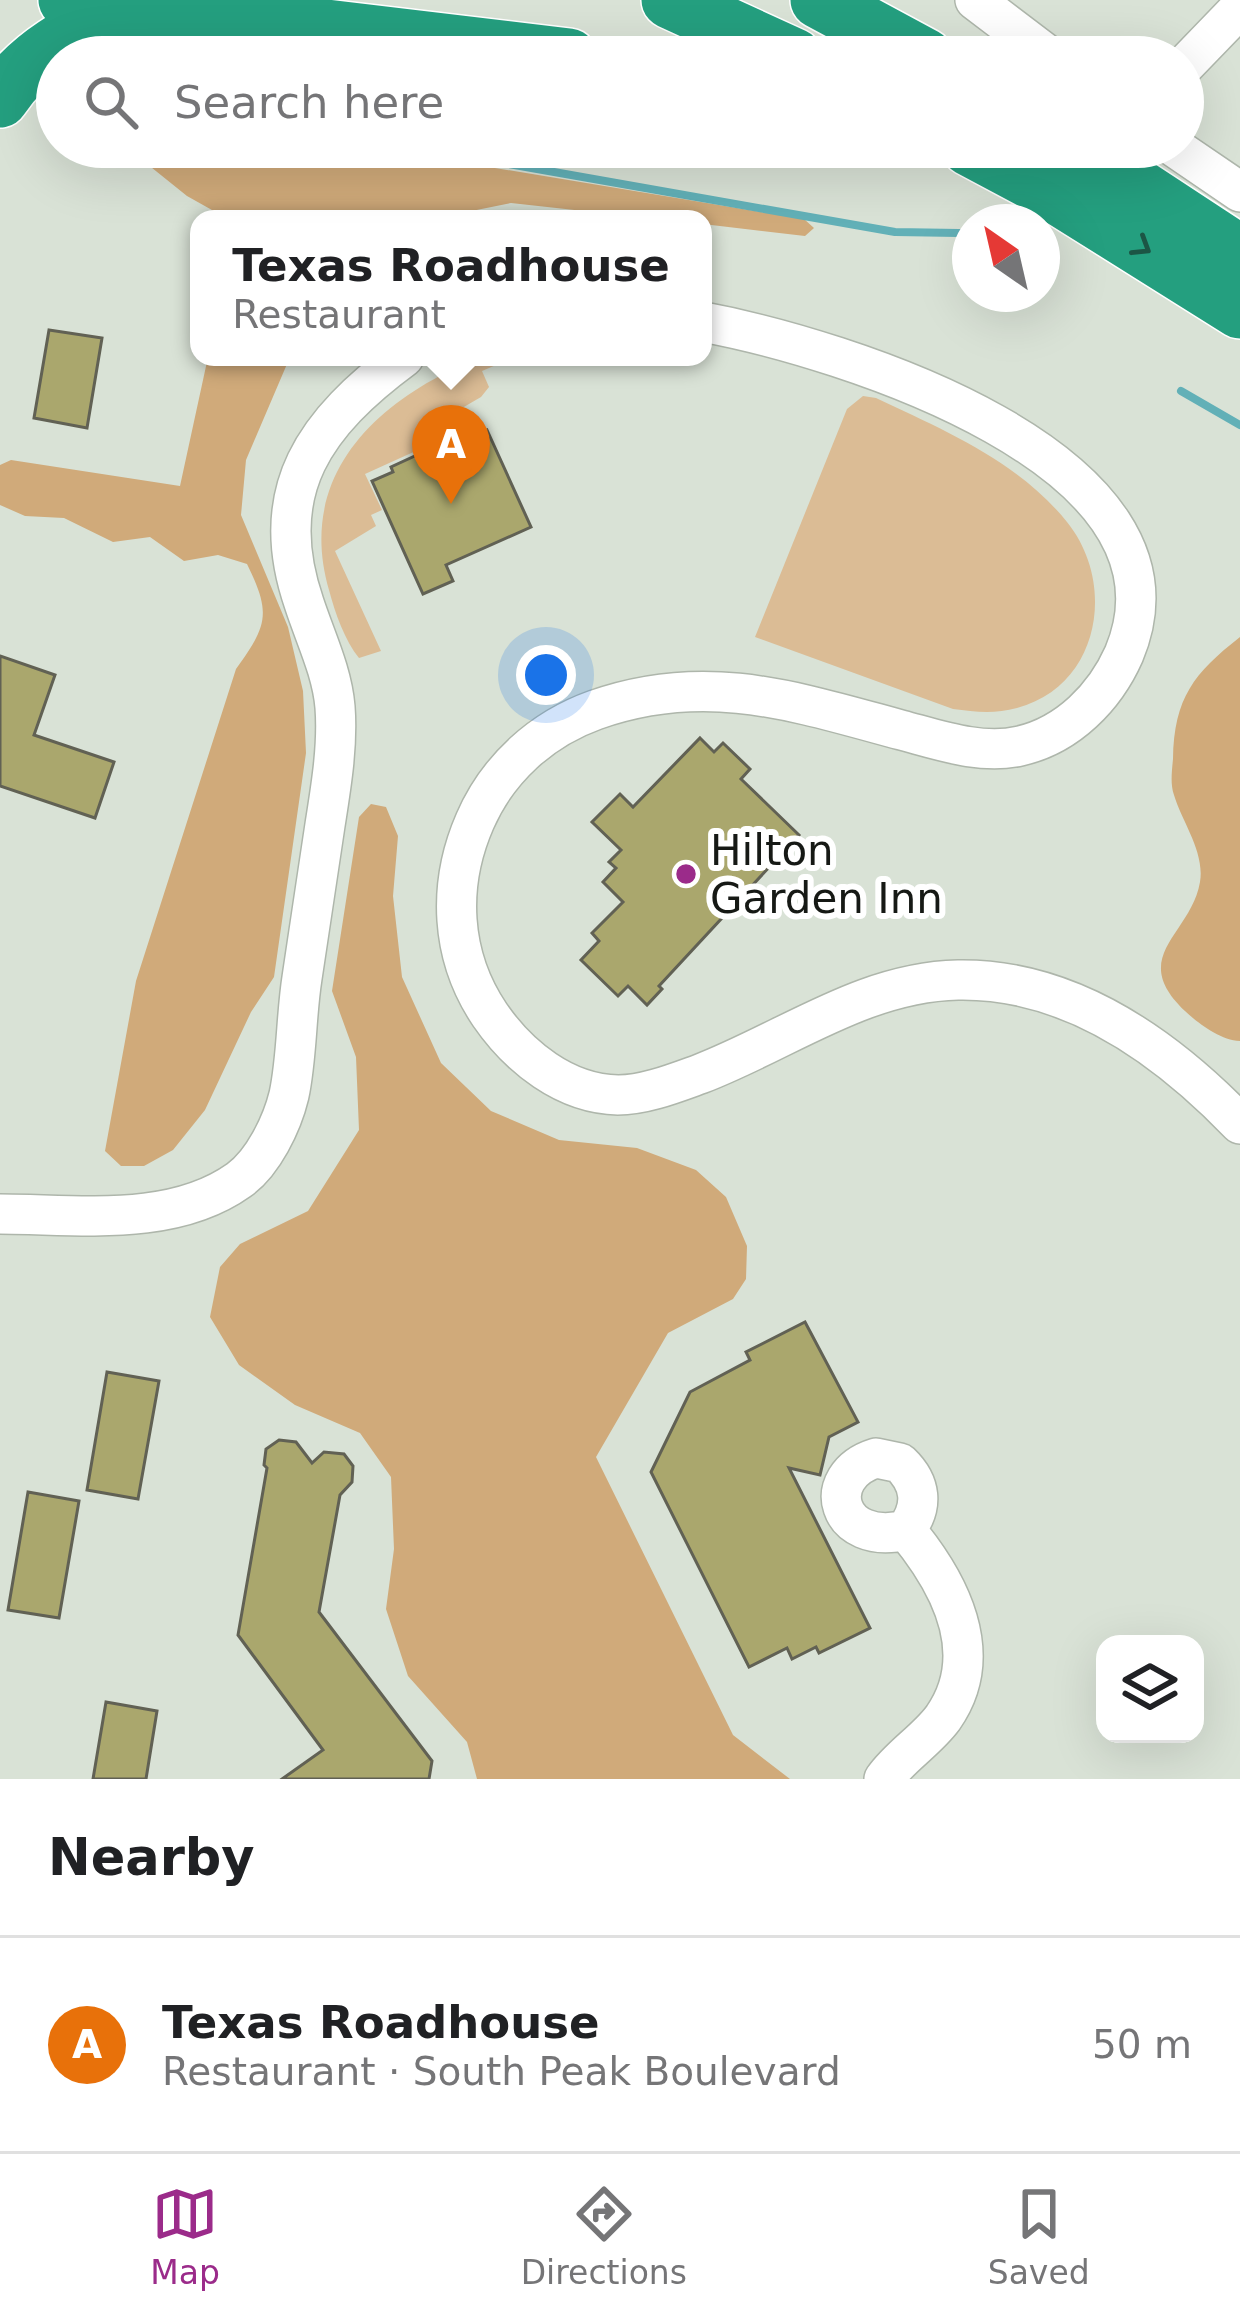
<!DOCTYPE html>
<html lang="en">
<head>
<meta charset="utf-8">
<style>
  :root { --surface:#fff; --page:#f6f6f6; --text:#202124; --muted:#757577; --line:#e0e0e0; --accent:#9b2b8a }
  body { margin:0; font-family:"DejaVu Sans",sans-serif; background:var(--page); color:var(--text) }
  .controls { position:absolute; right:36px; bottom:36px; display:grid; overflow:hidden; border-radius:24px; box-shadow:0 12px 48px #0002 }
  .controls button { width:108px; height:108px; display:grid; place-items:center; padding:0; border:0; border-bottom:3px solid var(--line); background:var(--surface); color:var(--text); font:60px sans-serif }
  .compass { position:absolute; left:952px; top:204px; width:108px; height:108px; border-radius:50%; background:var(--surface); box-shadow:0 12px 48px #0002; rotate:326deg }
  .you { position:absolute; left:546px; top:675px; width:42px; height:42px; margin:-30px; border:9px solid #fff; border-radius:50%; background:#1a73e8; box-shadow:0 0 0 18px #1a73e833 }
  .badge { display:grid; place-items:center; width:78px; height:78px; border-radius:50%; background:var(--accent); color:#fff; font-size:39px; font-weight:700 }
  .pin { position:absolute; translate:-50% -99px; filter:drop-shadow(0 3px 6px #0008) }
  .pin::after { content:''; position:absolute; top:63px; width:42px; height:36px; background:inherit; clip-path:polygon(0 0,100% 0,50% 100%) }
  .popup { position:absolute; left:190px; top:210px; width:522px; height:156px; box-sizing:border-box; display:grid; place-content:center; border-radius:24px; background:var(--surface); filter:drop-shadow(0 3px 9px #0005); font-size:39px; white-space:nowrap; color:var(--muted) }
  .popup b { font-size:45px; color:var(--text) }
  .popup::after { content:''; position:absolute; left:50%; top:100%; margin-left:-24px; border:24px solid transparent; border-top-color:var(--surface) }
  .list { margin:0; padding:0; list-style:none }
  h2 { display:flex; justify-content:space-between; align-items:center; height:156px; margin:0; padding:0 48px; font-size:51px }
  h2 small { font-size:39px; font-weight:400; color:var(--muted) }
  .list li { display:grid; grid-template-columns:78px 1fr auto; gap:36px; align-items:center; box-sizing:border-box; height:216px; padding:0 48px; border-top:3px solid var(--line) }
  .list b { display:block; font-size:45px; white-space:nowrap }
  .list p { margin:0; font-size:39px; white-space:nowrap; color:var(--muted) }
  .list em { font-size:39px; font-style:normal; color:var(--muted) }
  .icon { flex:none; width:66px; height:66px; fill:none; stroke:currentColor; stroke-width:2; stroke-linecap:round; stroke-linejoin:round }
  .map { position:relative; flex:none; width:1240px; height:1779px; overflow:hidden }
  .search { position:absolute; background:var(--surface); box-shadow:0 12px 48px #0002; left:36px; right:36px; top:36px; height:132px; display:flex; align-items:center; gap:30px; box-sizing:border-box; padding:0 42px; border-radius:66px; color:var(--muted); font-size:45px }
  .sheet { height:372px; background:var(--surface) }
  nav { display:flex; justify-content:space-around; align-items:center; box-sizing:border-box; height:168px; border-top:3px solid var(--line); background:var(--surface); font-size:33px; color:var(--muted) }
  nav a { display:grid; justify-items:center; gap:6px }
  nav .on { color:var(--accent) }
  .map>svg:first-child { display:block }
  .green { fill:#dbbc95 }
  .forest { fill:#d0aa7a }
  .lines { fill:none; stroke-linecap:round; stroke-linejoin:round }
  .stream { stroke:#62b0b7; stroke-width:8 }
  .building { fill:#aaa76d; stroke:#616154; stroke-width:3 }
  .minor-casing { stroke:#aeb6ab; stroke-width:42 }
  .highway-casing { stroke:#fff; stroke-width:60 }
  .minor { stroke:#fff; stroke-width:39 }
  .highway { stroke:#249f7f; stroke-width:57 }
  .oneway { stroke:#1c5545 }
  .poi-dot { fill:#9b2b8a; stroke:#fff; stroke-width:4.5 }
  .labels { text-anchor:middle; stroke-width:12; stroke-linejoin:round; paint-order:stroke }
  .poi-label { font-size:42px; fill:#161915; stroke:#fff; text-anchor:start }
</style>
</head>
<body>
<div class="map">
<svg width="1240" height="1779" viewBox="0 0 1240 1779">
  <rect width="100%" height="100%" fill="#d9e2d6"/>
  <path class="green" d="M481,357H515L482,371L489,387L481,397L433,425L440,440L365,474L382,510L371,515L376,526L335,551L381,651L359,658C345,641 335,613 329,590C295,473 380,397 481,357Z
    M863,396L876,398C944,430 1019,462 1067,522C1117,584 1100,686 1017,708C995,714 975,712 953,709L755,637L847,409Z"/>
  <path class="forest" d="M126,147H368L804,219L814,228L805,236L703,224V219H656L511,203L432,219H228L187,196Z
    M208,357H290L246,460L241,515L288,627L303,691L306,753L274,977L251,1012L205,1110L173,1150L144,1166H121L105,1151L136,981L236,669C268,625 271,613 247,564L218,555L184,561L150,537L113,542L64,518L25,516L0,505V465L11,460L180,486Z
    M1240,637V1041C1220,1040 1199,1024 1185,1011C1127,956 1191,935 1200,882C1205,852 1182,822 1174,795C1170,784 1172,770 1173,759C1174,698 1194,673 1240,637Z
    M371,804L386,807L398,836L393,896L402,977L441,1063L491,1111L559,1140L637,1148L696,1170L726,1197L747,1246L746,1279L733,1299L668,1333L596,1457L733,1735L790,1779H477L467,1742L408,1676L386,1609L394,1549L391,1477L360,1433L295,1405L239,1365L210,1317L220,1267L240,1244L308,1211L359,1130L356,1057L332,991L359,817Z"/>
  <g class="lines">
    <path class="stream" d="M54,94H57
      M412,147L895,232L959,233
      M1181,391L1240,425"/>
  </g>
  <path class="building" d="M49,330L102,338L87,428L34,418Z
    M487,430L531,527L446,565L453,581L423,594L372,481L393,472L391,467L443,443L445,448Z
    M0,656L55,675L34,735L114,762L95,818L0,786Z
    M700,738L714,752L723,743L750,769L741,779L799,835L659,986L662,989L647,1005L628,986L618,996L581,960L599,941L592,933L623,902L603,882L616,868L609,862L621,850L592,822L620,794L633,807Z
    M805,1322L858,1422L829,1437L820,1475L789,1468L870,1628L819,1653L816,1647L792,1659L787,1648L749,1667L651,1472L690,1392L750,1360L746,1352Z
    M107,1372L159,1381L138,1499L87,1490Z
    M279,1440L296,1442L312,1463L324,1452L344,1454L353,1466L352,1482L340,1495L319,1612L432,1761L429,1779H282L323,1750L238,1635L267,1468L264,1465L266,1449Z
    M28,1492L79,1501L59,1618L8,1610Z
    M106,1702L157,1711L146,1779H93Z"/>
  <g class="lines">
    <g class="minor-casing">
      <path id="minor" d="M975,0L1050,57
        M1183,67L1240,8
        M1174,147L1240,192
        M703,322C838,347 1206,459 1124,654C1105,697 1068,735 1020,746C981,755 939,740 901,730C794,701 705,671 595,710C542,729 498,768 475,821C447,885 450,956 490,1015C519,1057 565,1094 618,1095C645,1095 675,1083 700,1074C786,1041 863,982 958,980C1071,978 1166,1047 1240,1124
        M0,1214C77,1214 172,1228 239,1180C263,1163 282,1124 289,1095C297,1058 296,1016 302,978C310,927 317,876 325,825C331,787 338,746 335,707C332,671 315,637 304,603C265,490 316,422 404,357
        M876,1458L900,1463C921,1483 924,1506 906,1530C836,1547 818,1476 876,1458Z
        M884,1779C900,1756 926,1741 943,1718C988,1654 949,1582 906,1530"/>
    </g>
    <g class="highway-casing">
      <path id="highway" d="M67,0L131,12L309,26L569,57
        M670,0L794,57
        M819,0L925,57
        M0,99C30,54 74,32 123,10
        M969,147L1042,186L1240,310
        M1077,147L1240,254"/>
    </g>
    <use href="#minor" class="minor"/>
    <use href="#highway" class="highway"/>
  </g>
  <defs><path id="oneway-chevron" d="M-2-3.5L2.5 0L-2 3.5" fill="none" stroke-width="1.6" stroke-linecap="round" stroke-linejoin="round" transform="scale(3)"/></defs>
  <use class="oneway" href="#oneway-chevron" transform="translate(1142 247) rotate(32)"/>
  <circle class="poi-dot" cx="686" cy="874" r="12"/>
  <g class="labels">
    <g class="poi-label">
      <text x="710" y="865">Hilton<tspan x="710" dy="48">Garden Inn</tspan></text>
    </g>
  </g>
</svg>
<div class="controls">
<button><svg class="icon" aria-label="layers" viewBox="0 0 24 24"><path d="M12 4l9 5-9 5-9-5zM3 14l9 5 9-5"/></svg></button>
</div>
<svg class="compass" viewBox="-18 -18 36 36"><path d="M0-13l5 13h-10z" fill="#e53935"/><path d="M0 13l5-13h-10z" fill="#757577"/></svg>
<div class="you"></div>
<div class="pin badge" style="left:451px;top:504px;background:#e8710a">A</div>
<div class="popup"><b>Texas Roadhouse</b>Restaurant</div>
<div class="search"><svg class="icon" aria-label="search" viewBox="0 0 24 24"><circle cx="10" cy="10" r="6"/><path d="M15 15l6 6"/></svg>Search here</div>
</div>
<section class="sheet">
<h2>Nearby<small></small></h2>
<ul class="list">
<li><span class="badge" style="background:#e8710a">A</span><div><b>Texas Roadhouse</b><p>Restaurant · South Peak Boulevard</p></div><em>50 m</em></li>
</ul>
</section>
<nav>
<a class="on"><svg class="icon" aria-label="map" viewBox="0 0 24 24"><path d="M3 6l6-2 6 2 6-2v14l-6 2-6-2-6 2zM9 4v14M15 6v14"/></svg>Map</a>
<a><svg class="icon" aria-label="directions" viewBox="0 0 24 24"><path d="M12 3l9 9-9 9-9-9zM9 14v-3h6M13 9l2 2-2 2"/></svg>Directions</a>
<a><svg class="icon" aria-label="saved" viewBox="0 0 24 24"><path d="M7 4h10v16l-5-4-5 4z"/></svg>Saved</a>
</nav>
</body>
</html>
